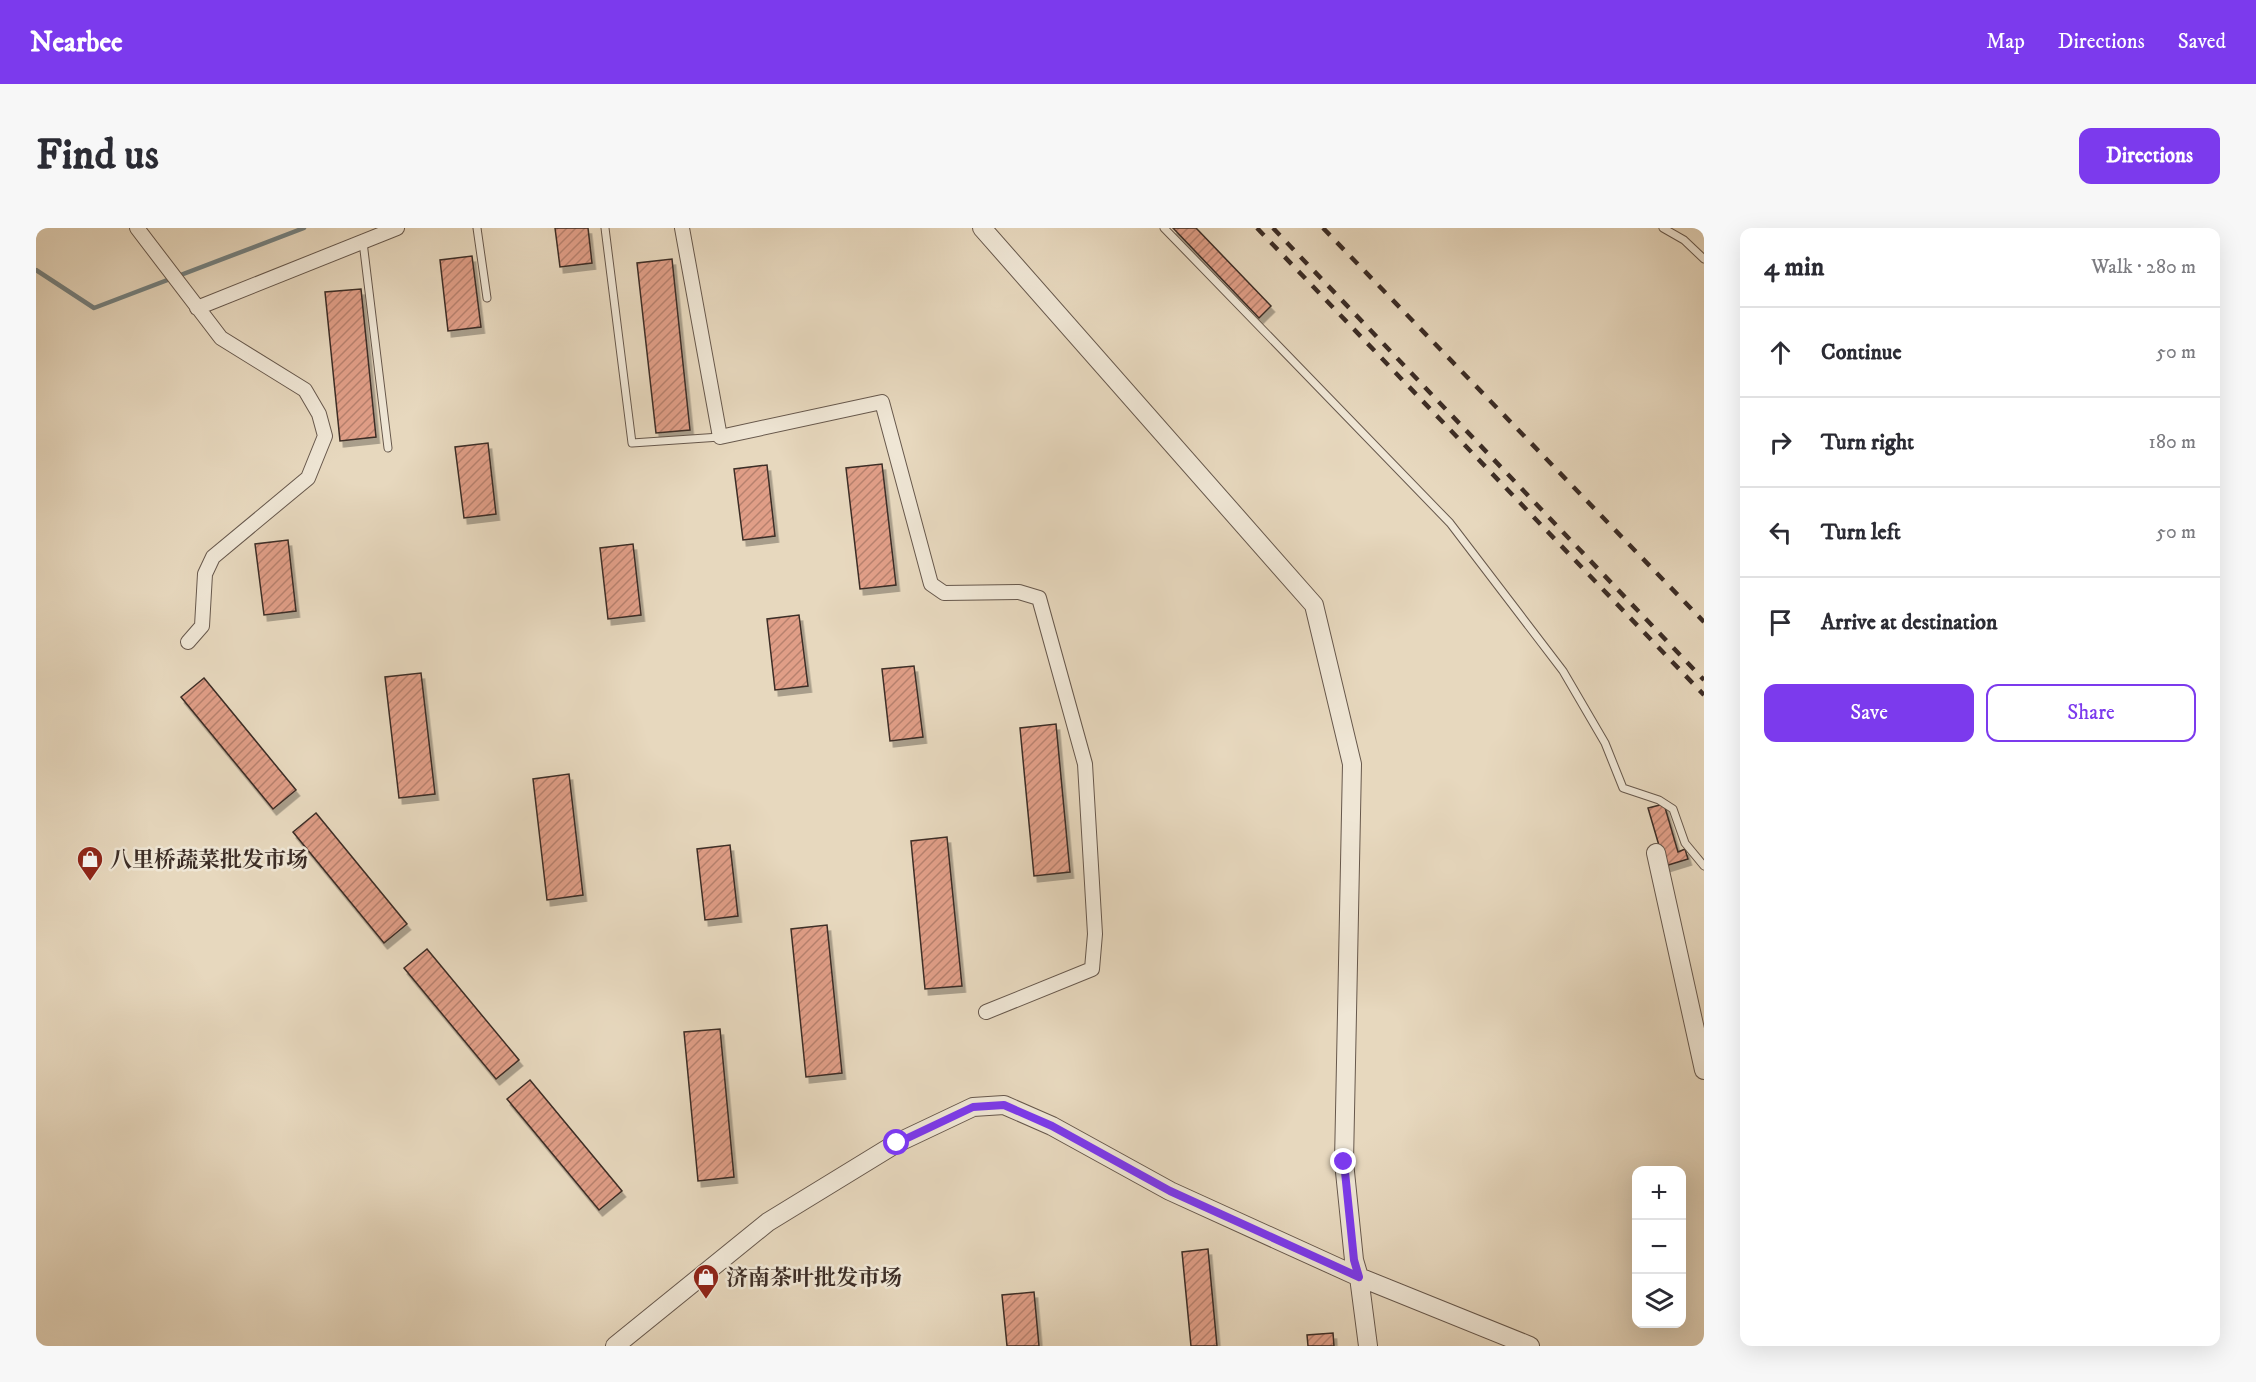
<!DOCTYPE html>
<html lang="en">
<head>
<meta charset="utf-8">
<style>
  :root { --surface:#fff; --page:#f7f7f7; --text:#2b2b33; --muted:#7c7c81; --line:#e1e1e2; --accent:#7c3aed }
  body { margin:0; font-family:"IM FELL DW Pica","Noto Serif SC",serif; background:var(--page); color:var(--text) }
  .controls { position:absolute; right:18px; bottom:18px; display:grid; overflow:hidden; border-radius:12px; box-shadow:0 6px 24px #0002 }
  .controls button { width:54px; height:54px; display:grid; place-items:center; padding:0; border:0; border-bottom:2px solid var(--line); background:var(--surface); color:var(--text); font:30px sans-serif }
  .stop { position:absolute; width:18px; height:18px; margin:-14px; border:4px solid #7c3aed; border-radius:50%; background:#fff }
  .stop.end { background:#7c3aed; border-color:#fff; box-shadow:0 2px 6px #0008 }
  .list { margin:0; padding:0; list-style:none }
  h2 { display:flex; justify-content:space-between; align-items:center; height:78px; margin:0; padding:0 24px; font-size:26px }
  h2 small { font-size:20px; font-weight:400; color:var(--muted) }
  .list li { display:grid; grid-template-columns:39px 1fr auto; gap:18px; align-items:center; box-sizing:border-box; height:90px; padding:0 24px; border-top:2px solid var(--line) }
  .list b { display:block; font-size:22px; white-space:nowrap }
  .list em { font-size:20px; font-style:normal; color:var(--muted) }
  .actions { display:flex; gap:12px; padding:18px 24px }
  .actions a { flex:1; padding:14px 0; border:2px solid var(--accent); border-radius:12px; text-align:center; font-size:21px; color:var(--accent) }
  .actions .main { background:var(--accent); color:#fff }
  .icon { flex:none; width:33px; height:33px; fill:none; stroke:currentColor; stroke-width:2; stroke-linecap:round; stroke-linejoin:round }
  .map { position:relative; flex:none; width:1668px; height:1118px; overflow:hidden; border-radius:12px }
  header { display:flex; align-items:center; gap:36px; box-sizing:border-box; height:84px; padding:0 30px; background:var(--accent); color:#fff }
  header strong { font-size:28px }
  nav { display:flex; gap:33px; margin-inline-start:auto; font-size:21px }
  .intro { display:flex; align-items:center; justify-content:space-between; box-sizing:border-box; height:144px; padding:0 36px }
  h1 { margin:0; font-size:42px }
  .button { padding:15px 27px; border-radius:12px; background:var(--accent); color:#fff; font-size:21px; font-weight:700 }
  main { display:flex; gap:36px; padding:0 36px }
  aside { flex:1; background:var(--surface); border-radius:12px; box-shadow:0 6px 24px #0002 }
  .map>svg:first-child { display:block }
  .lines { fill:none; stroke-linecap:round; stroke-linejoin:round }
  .stream { stroke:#74807f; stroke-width:4.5 }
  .building { fill:url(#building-hatch); stroke:#3c2d26; stroke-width:1.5; filter:url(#shadow) }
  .service-casing { stroke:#67584c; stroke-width:9 }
  .minor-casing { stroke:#67584c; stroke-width:16 }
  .tertiary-casing { stroke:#67584c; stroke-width:20 }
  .service { stroke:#efe6d5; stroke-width:7 }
  .minor { stroke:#efe6d5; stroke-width:14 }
  .tertiary { stroke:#efe6d5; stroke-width:18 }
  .rail { stroke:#3c2d26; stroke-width:4.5; stroke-dasharray:10 10; stroke-linecap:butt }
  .route { stroke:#7c3aed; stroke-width:8 }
  .labels { text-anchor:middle; stroke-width:5; stroke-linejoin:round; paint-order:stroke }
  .poi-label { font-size:22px; font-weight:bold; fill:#3c2d26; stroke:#efe6d5; text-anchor:start }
</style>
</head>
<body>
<header>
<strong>Nearbee</strong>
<nav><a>Map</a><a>Directions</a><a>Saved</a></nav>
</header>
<div class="intro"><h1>Find us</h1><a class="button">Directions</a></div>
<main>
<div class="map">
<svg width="1668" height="1118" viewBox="0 0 1668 1118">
  <defs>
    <pattern id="building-hatch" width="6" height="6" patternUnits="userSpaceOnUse" patternTransform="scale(1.5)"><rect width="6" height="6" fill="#e09e87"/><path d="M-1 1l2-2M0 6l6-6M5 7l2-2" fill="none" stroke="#b7816e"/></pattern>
    <filter id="shadow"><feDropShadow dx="3.5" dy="6" stdDeviation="0" flood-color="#0004"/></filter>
  </defs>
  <rect width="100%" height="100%" fill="#e7d8be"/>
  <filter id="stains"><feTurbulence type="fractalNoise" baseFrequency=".00333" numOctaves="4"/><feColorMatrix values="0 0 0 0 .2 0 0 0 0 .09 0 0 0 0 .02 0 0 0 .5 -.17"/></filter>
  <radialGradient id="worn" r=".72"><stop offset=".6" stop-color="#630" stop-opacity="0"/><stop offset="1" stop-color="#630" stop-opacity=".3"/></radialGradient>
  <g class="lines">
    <path class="stream" d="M0,42L58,80L268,0"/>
  </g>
  <path class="building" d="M519,0H552L556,35L524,39Z
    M1137,0H1160L1235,78L1223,90Z
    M436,28L445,99L412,103L404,32Z
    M636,31L654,202L620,205L601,35Z
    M325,61L340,209L304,213L289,64Z
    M452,215L460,286L428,290L419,219Z
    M846,236L860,357L824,361L810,240Z
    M731,237L739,308L707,312L698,241Z
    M252,312L260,383L228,387L219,316Z
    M597,316L605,387L572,391L564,320Z
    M763,387L772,458L739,462L731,391Z
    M878,438L887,509L854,513L846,441Z
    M385,445L399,566L363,570L349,449Z
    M168,450L260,562L237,581L145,469Z
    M1020,496L1034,644L998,648L984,500Z
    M533,546L547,667L511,672L497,551Z
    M1628,576L1642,624L1649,621L1652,631L1629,638L1612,580Z
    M280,585L371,696L348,715L257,604Z
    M911,609L926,758L889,761L875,613Z
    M694,617L702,688L669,692L661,621Z
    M791,697L806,845L770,849L755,701Z
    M391,721L483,832L460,851L368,740Z
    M684,801L698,949L662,953L648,804Z
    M494,852L586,963L563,982L471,871Z
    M1172,1021L1181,1118H1155L1146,1024Z
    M998,1064L1003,1118H971L966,1067Z
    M1297,1105L1298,1118H1272L1271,1107Z"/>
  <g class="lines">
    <g class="service-casing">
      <path id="service" d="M441,0L451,70
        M569,0L596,215L684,209
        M1128,0L1414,295L1527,443L1569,515L1587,560L1623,572L1637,581L1649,615L1668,638
        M1627,0L1648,12L1668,31
        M327,14L352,220"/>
    </g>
    <g class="minor-casing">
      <path id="minor" d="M101,0L185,110L269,162L283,186L289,208L272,250L177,329L169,346L166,398L152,414
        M646,0L684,209L846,174L895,356L908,365L983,364L1003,370L1049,536L1059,706L1056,741L950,784
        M161,80L361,0"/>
    </g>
    <g class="tertiary-casing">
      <path id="tertiary" d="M946,0L1278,377L1316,536L1308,934L1318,1032L1323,1049L1332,1118
        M1620,625L1668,842
        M579,1118L732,994L861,915L937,879L968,877L1016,898L1134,963L1323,1049L1494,1118"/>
    </g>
    <use href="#service" class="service"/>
    <use href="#minor" class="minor"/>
    <use href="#tertiary" class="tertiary"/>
    <path class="rail" d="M1221,0L1668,467
      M1237,0L1668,452
      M1287,0L1668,394"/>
  </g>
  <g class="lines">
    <path class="route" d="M861,915L937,879L968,877L1016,898L1134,963L1323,1049L1318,1032L1308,934"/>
  </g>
  <defs>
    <g id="shop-pin" transform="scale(1.35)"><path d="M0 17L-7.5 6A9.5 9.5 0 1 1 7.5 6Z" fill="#8f2418" stroke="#efe6d5"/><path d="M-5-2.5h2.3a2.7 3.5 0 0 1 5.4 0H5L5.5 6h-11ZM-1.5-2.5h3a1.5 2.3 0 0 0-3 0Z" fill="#fff"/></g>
  </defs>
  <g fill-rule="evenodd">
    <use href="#shop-pin" x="54" y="631"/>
    <use href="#shop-pin" x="670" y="1049"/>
  </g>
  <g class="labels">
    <g class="poi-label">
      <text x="74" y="639">八里桥蔬菜批发市场</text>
      <text x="690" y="1057">济南茶叶批发市场</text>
    </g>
  </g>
  <rect width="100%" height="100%" filter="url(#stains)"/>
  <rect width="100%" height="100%" fill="url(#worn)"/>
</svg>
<div class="controls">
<button>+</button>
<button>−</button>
<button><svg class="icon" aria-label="layers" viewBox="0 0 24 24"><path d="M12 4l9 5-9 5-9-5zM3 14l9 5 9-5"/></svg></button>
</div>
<div class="stop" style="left:861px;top:915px"></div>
<div class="stop end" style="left:1308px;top:934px"></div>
</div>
<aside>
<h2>4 min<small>Walk · 280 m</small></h2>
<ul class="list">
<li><svg class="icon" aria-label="ahead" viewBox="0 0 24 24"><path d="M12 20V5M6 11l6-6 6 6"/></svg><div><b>Continue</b></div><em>50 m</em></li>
<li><svg class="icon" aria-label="right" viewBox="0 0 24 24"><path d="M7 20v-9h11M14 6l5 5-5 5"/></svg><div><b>Turn right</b></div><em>180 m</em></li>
<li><svg class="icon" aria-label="left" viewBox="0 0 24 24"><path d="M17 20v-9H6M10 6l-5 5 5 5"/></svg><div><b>Turn left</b></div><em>50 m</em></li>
<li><svg class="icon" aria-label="arrive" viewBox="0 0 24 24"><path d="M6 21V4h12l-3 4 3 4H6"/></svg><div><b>Arrive at destination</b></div></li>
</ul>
<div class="actions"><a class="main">Save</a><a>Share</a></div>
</aside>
</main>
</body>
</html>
